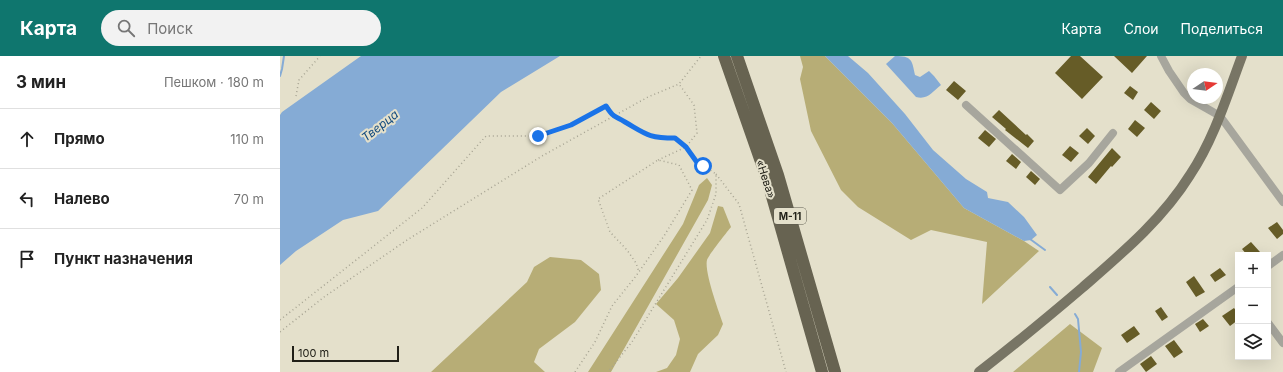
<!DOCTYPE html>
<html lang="ru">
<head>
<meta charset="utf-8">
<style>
  :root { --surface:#fff; --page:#f2f2f2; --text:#222; --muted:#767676; --line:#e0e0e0; --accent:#0f766e }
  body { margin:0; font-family:Inter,sans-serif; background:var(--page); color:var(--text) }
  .controls { position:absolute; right:12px; bottom:12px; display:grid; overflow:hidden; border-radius:0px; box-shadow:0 4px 16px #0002 }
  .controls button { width:36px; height:36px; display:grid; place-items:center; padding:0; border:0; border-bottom:1px solid var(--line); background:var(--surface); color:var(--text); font:20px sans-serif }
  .compass { position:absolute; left:907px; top:12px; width:36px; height:36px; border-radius:50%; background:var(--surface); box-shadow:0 4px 16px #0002; rotate:77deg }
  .scale { position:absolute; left:12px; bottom:10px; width:107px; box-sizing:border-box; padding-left:4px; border:2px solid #212018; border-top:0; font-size:11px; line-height:14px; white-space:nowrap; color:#212018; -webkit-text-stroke:3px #e4e0cb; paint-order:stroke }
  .stop { position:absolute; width:12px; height:12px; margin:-9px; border:3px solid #1a73e8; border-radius:50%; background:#fff }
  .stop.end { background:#1a73e8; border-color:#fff; box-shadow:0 1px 4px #0008 }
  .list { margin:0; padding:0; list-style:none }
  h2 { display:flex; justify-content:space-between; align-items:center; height:52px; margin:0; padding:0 16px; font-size:17px }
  h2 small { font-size:13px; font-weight:400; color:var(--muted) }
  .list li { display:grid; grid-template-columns:26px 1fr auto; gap:12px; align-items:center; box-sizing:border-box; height:60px; padding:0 16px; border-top:1px solid var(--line) }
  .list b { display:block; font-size:15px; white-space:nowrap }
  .list em { font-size:13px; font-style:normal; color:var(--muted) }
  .icon { flex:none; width:22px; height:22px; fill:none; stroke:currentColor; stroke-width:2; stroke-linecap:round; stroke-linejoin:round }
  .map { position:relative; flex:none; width:1003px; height:316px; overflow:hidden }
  header { display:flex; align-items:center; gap:24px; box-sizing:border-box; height:56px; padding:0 20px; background:var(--accent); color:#fff }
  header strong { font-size:19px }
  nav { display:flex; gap:22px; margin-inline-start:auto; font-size:14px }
  .search { width:280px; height:36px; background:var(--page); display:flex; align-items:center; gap:10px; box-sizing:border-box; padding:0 14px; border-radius:22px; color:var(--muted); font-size:15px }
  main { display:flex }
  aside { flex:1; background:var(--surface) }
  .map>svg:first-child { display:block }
  .forest { fill:#b7ad76 }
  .water { fill:#85abd5 }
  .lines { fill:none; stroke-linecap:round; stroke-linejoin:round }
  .stream { stroke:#85abd5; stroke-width:2 }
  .building { fill:#665c27 }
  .path { stroke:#a7a493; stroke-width:1.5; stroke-dasharray:1 3; stroke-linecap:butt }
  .minor { stroke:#a7a69d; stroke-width:8 }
  .major { stroke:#787565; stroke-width:10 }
  .highway { stroke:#676351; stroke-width:12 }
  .route { stroke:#1a73e8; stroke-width:5 }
  .labels { text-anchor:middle; stroke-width:4; stroke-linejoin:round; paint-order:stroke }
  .shield { fill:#e4e0cb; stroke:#5c5a4e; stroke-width:1 }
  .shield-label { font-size:10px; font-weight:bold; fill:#212018 }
  .street-label { font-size:11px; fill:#212018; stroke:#e4e0cb }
  .water-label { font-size:12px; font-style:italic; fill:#124a7e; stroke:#e4e0cb }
</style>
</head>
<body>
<header>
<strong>Карта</strong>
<div class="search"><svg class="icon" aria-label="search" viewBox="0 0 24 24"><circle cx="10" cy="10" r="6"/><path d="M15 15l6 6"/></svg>Поиск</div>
<nav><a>Карта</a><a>Слои</a><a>Поделиться</a></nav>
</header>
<main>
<aside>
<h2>3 мин<small>Пешком · 180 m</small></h2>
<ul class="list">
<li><svg class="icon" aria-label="ahead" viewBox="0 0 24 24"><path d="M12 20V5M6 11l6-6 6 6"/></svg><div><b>Прямо</b></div><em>110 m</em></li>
<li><svg class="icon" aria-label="left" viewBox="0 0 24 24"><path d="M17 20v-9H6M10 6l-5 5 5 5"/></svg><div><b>Налево</b></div><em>70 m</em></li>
<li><svg class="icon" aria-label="arrive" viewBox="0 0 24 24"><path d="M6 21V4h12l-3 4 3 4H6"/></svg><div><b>Пункт назначения</b></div></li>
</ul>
</aside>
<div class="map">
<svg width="1003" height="316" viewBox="0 0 1003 316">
  <rect width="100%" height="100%" fill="#e4e0cb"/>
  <path class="forest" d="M520,0H545L612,67L684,152L744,185L759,195L702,248L707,186L651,174L631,184L578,151L561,134L531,75L520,23L523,11Z
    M427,122L432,129L428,144L331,316H308L403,168L419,129Z
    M438,150L443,151L451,171C447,176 428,200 427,204C424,216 439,256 443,268L438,279L418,298L410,316H376L387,312L396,299L400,283L394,264L376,248L398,222L430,177Z
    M270,201L301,204L319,218L321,234L295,266L259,293L254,306L265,316H151L247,226L254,211Z
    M790,268L822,292L813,316H733Z"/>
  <path class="water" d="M81,0H280L221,36L98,155L63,164L16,195L0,209V59L2,56Z
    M545,0H568L588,17L625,58L653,94L686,123L707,136L708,142L728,146L744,161L757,179L751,184L744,185L684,152L612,67Z
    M615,0C632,0 632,4 635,19L640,21L649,15L654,20L661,29C652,36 648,44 636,41L606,8Z"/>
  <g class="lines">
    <path class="stream" d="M0,20L2,13L4,0
      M750,183L765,194
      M770,231L777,239
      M795,258L798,263L801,296L799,316"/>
  </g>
  <path class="building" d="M791,0H800L823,21L802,43L775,17Z
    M834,0H867L852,17Z
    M674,25L686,35L678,44L666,34Z
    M850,30L858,36L853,44L844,37Z
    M871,46L881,55L874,63L864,54Z
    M719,54L746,79L747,78L754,85L748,92L725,74L726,73L712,61Z
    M855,64L865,72L857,81L848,73Z
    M807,72L815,80L808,88L799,80Z
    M705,74L716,83L709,91L698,82Z
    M790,90L799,97L791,106L782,99Z
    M832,92L841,101L832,111L831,110L816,128L808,121Z
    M732,98L741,106L736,113L726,105Z
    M751,115L760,123L755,129L746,121Z
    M997,166L1003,174V178L997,183L988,172Z
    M971,186L980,196L976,199H967L962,193Z
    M940,212L946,219L935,226L930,219Z
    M914,220L925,236L916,241L906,226Z
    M881,251L888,261L882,265L875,255Z
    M954,252L958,257V264L950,270L942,260Z
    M923,263L929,270L920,276L915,268Z
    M854,270L860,278L847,287L841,279Z
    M894,284L903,296L894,302L885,290Z
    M871,300L877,308L866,316L860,308Z"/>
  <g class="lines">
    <path class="path" d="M16,40L19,24L40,0
      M378,104L406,91L417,77L414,49L399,28
      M436,118L459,148L506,316
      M0,264L142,152L206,80H258L291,69L326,50L333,60L344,65L367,79L381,82H395L406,91L416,105L436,118V138L427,164L352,286L328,316
      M0,276L44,241L127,184L262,100L368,41L399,28L421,0
      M295,316L315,286L332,250L356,220L384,180L412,134L399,109L378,104L318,143L330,176L347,194L356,207L359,216"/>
    <path class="minor" d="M881,0L889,15L904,37L910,43L940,60L1003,146
      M686,49L780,134L809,107L833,77
      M988,210L1003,199
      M988,267L1003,287
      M839,316L958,231"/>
    <path class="major" d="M699,316C734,289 768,261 802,232C841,198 882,164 910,119C934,83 947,40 962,0"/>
    <path class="highway" d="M444,0L487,123L542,316
      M457,0L498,119L555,316"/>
  </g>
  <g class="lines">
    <path class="route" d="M258,80L291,69L326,50C334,62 333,59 345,66C366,78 368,82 395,82L406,91L416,105L423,110"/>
  </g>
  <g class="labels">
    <rect class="shield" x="494" y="152" width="32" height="16" rx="3"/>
    <g class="shield-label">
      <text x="510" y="164">М-11</text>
    </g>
    <g class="street-label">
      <text transform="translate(486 123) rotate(72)" y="4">«Нева»</text>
    </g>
    <g class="water-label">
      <text transform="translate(100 70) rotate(-38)" y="4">Тверца</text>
    </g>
  </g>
</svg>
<div class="controls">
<button>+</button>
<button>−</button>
<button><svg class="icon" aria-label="layers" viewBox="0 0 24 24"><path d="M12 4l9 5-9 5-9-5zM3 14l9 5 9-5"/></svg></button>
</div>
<svg class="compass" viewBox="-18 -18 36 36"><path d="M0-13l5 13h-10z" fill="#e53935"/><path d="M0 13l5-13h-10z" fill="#767676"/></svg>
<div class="scale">100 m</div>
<div class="stop" style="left:423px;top:110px"></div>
<div class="stop end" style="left:258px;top:80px"></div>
</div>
</main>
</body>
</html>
